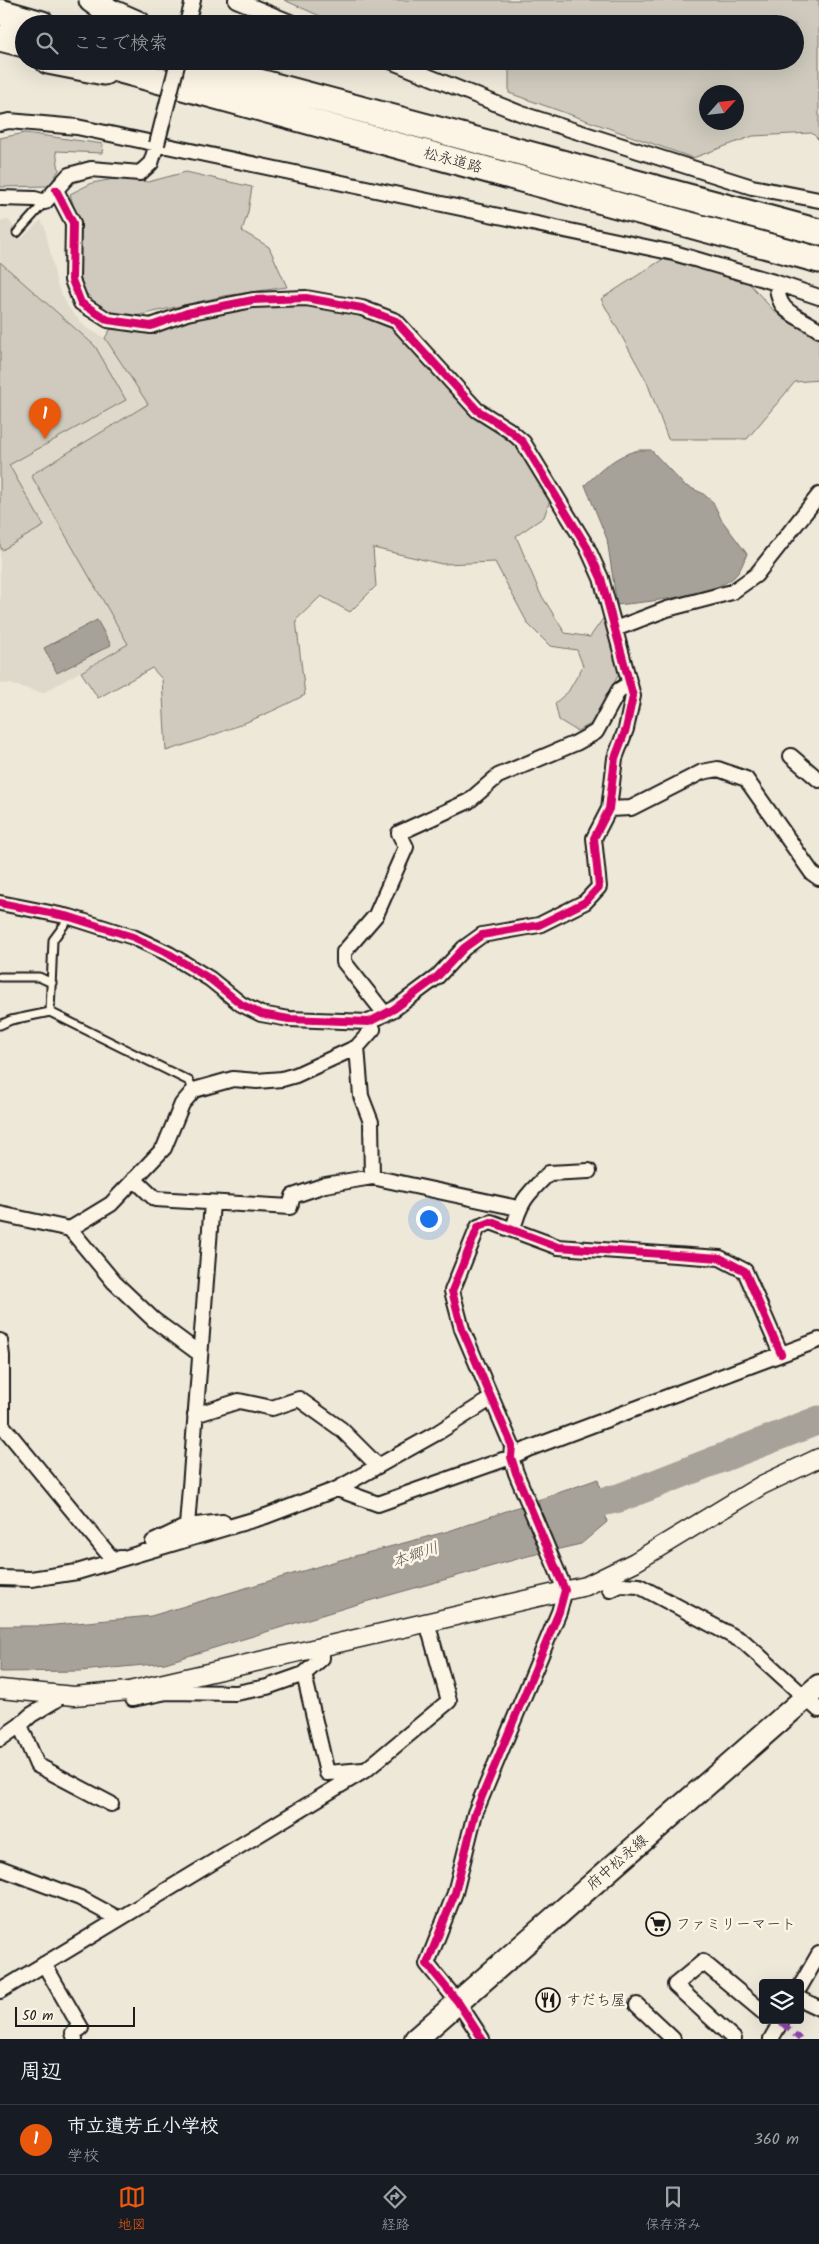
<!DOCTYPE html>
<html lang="ja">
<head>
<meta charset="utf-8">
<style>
  :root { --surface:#171b24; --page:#20242c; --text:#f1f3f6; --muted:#9ea1a6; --line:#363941; --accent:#ea580c }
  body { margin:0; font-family:Kalam,"Klee One",sans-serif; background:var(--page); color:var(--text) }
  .controls { position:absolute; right:15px; bottom:15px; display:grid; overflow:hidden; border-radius:5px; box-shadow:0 5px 20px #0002 }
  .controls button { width:45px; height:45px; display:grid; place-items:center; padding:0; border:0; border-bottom:1px solid var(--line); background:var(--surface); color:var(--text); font:25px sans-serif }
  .compass { position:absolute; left:699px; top:85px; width:45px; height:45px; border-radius:50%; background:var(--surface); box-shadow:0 5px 20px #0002; rotate:63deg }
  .scale { position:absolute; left:15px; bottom:12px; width:120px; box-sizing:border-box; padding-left:5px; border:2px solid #1c1c1c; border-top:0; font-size:14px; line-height:18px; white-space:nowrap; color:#1c1c1c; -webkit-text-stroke:4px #fcf5e5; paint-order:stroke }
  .you { position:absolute; left:428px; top:1218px; width:18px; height:18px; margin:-12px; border:4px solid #fff; border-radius:50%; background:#1a73e8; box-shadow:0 0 0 8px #1a73e833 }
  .badge { display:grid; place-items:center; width:32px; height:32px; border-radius:50%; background:var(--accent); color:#fff; font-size:16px; font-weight:700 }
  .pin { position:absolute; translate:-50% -41px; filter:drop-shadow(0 1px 2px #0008) }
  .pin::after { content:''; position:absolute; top:26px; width:18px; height:15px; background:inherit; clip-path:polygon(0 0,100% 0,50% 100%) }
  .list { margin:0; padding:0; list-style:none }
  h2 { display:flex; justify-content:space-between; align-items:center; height:65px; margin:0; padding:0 20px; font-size:21px }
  h2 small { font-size:16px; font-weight:400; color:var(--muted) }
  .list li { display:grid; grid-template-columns:32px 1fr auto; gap:15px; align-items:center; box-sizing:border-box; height:70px; padding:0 20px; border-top:1px solid var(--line) }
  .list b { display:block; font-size:19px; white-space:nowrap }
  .list p { margin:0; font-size:16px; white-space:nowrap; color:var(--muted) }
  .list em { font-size:16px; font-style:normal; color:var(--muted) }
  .icon { flex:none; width:28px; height:28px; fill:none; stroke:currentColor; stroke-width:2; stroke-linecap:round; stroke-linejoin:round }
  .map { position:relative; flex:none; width:819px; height:2039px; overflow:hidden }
  .search { position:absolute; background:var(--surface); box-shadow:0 5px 20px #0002; left:15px; right:15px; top:15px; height:55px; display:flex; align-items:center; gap:12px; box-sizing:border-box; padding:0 18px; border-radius:28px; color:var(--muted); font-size:19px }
  .sheet { height:135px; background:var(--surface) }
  nav { display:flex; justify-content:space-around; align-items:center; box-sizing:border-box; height:70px; border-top:1px solid var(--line); background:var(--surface); font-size:14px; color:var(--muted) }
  nav a { display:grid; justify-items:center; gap:2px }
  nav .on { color:var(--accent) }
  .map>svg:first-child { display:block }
  .built { fill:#ded9cb }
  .green { fill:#cfcabd; stroke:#76736c; fill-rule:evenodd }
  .water { fill:#a7a299; stroke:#6f6c67 }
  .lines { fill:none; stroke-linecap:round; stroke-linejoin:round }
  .river { stroke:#a7a299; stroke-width:29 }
  .service-casing { stroke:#1c1c1c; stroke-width:11 }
  .minor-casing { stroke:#1c1c1c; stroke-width:18 }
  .tertiary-casing { stroke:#1c1c1c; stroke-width:21 }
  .primary-casing { stroke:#1c1c1c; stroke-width:26 }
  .motorway-casing { stroke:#1c1c1c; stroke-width:29 }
  .service { stroke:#fcf5e5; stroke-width:7 }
  .minor { stroke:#fcf5e5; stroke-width:14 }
  .tertiary { stroke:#fcf5e5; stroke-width:18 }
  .primary { stroke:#fcf5e5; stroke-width:22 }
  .motorway { stroke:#fcf5e5; stroke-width:25 }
  .minor-bridge-casing { stroke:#1c1c1c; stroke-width:18; stroke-linecap:butt }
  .minor-bridge { stroke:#fcf5e5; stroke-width:14 }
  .quiet { stroke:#8e44ad; stroke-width:6; stroke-dasharray:12 6; stroke-linecap:butt }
  .cycleway-casing { stroke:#fcf5e5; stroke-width:11 }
  .cycleway { stroke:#d6006c; stroke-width:8 }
  .labels { text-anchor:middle; stroke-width:5; stroke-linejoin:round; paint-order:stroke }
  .street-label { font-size:15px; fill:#1c1c1c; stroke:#fcf5e5 }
  .poi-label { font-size:15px; fill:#1c1c1c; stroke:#fcf5e5; text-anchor:start }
  .water-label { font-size:16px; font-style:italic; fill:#5b5854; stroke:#fcf5e5 }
</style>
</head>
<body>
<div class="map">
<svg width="819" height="2039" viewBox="0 0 819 2039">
  <rect width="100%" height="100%" fill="#eee8d9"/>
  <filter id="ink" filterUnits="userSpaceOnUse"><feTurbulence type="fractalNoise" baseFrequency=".02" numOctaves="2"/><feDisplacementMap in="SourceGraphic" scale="10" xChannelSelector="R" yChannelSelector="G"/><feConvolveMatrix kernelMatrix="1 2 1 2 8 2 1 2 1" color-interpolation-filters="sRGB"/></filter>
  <g filter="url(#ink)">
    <path class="built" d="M9,220L21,239L41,220L45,228L57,285L68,307L86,328L105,338L149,404L31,475L128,644L43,693L10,684L0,683V221Z"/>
    <path class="green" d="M284,0H819V140L812,133L753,136L693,158L509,93V61H795V24H338ZM736,92V122H706V92Z
      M25,133L103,144L102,153L56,151L59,170L49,186L0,187V138Z
      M186,172L252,187L248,212L242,231L269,247L287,287L224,296L127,318L104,311L80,287L78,221L70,194L92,183L124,177L148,182Z
      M663,259L748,282L774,311L819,337V380L795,382L747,439H668L647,382L601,299Z
      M0,262L95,346L126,400L9,465L44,526L2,550L0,546Z
      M255,303L319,304L396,326L475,417L517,447L551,497L544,517L516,536L540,593L565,633L590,637L609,610L622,668L593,723L577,731L559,720L555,703L568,692L583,666L577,650L550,646L528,624L495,562L442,564L373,548L376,586L350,612L321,596L296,620L305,695C261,718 214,736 166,751L162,679L152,668L98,698L81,672L128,644L31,475L148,404L105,338L110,330L114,328L147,330L190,317Z"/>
    <path class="water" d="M639,450H651L684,485L702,493L713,502L721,519L747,554C743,562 741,571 734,577C713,596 645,602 617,605L607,539L585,485C602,469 616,455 639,450Z
      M97,620L111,645L57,673L44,648Z
      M598,1479L607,1522L581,1544L528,1556L351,1606L165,1663L81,1671L0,1672V1626H44L151,1616L340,1560L449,1531Z"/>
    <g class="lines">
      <path class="river" d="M565,1510L619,1498L819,1420"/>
      <g class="service-casing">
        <path id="service" d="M17,233L45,202
          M0,977H39L52,983
          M50,1012L189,1081L194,1090
          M0,1025L11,1020L50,1012L53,940L70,917"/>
      </g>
      <g class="minor-casing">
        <path id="minor" d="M236,0L295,24
          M187,24L193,0
          M390,61L522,114L752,187L819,200
          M0,123L9,121L77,127L674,253L777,283L819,297
          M0,198L35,199L45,202L69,175L91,169L140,173L151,163L157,144
          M777,283C777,315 797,314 819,330
          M615,629L667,609L732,592L756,575L819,495
          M791,756L819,780
          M609,809L631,808L702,772L718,769L746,779L812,873L819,878
          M0,903L70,917L133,937L169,954L210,979L241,1004L261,1014L289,1019L369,1022L394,1009L437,977L464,948L482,935L539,925L585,902L599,887L594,838L609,809L615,758L626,729L633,696L601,578L587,547L523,442L509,430L477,410L396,321L362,308L306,298L253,300L187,313L151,326L108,320L81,303L72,280L73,223L56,190
          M385,1014L344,962V952L376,915L406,847L399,833L469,801L498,776L576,743L596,732L619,690L629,684
          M369,1022L373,1029L357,1047L361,1096L371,1122L372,1177
          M134,1179L155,1199L290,1207L293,1196L325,1185L372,1177L518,1208
          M0,1214L70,1229L111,1204L164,1148L182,1104L194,1090L233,1079L257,1081L282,1079L296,1075L357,1047
          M70,1229L114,1282L154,1320L200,1354
          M513,1230C520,1200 528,1194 549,1173L589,1171
          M0,1341L2,1356V1425L114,1561L120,1558
          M195,1415L239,1401L272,1408L299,1399L341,1429L378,1466
          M337,1489L378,1504L511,1457L528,1449L819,1340
          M187,1526L212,1203
          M153,1542L187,1526L223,1522
          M605,1576L610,1590L621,1585L639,1586L744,1642L819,1710
          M0,1578L31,1579L77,1572L266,1516L337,1489L437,1433L492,1398
          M320,1646L322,1658L304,1674L327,1773L363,1770
          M129,1691L133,1699L167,1692L236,1693L267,1687L304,1674
          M55,1695L56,1700L31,1715L20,1725L37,1765L111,1804
          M0,1739L20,1725
          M0,1868L80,1898L119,1919
          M44,1964L81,2028L73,2033L75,2039
          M800,1987L819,1954
          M0,1991L367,1769L449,1701L427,1622
          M800,1999L819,2008
          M637,2005L673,2039
          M482,2039L458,2002L427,1964L455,1893L475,1813L559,1612L565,1590L516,1473L511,1457L512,1446L462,1329L452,1291L478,1227L491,1222L558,1247L720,1258L745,1271L781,1354
          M734,2039L675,1985L703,1962L763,2012
          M771,2039L782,2020"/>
      </g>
      <g class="tertiary-casing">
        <path id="tertiary" d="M0,1689L74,1696L129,1691L586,1586L635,1562L762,1485L819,1458"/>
      </g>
      <g class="primary-casing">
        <path id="primary" d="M416,2039L819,1686"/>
      </g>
      <g class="motorway-casing">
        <path id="motorway" d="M92,0L106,10L138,24
          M0,12L42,24
          M0,38L24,44
          M48,61L104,72
          M87,61L819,260
          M181,61L819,232"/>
      </g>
      <use href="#service" class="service"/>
      <use href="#minor" class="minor"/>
      <use href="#tertiary" class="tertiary"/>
      <use href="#primary" class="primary"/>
      <use href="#motorway" class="motorway"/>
      <g class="minor-bridge-casing">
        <path id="minor-bridge" d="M157,144L178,61"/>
      </g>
      <use href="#minor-bridge" class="minor-bridge"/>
      <path class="quiet" d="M781,2022L800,2039"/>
      <g class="cycleway-casing">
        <path id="cycleway" d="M0,903L70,917L133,937L169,954L210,979L241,1004L261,1014L289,1019L369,1022L394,1009L437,977L464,948L482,935L539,925L585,902L599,887L594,838L609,809L615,758L626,729L633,696L601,578L587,547L523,442L509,430L477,410L396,321L362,308L306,298L253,300L187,313L151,326L108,320L81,303L72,280L73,223L56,190
          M482,2039L458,2002L427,1964L455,1893L475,1813L559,1612L565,1590L516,1473L511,1457L512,1446L462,1329L452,1291L478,1227L491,1222L558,1247L720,1258L745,1271L781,1354"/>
      </g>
      <use href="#cycleway" class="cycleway"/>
    </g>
  </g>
  <defs>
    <g id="supermarket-ring" transform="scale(1.25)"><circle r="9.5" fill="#fcf5e5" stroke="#1c1c1c" stroke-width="1.5"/><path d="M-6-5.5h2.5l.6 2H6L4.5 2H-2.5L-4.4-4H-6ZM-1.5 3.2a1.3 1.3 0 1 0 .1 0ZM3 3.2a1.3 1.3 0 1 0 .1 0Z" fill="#1c1c1c"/></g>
    <g id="restaurant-ring" transform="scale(1.25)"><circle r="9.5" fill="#fcf5e5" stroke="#1c1c1c" stroke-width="1.5"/><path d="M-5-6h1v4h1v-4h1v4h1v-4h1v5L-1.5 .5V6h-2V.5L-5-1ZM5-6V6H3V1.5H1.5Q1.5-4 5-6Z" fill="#1c1c1c"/></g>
  </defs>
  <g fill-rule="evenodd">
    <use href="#supermarket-ring" x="658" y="1924"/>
    <use href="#restaurant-ring" x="548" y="2000"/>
  </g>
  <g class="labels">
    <g class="street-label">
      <text transform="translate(453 160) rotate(15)" y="5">松永道路</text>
      <text transform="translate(617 1862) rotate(-41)" y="5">府中松永線</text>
    </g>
    <g class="poi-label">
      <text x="676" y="1929">ファミリーマート</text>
      <text x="566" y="2005">すだち屋</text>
    </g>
    <g class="water-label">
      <text transform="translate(415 1554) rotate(-19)" y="6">本郷川</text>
    </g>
  </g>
</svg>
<div class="controls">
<button><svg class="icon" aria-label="layers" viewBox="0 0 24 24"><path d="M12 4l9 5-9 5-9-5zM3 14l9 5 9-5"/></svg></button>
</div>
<svg class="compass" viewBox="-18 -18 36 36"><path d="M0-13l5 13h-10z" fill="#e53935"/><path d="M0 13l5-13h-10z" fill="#9ea1a6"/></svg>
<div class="scale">50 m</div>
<div class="you"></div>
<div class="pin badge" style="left:45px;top:439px">1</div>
<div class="search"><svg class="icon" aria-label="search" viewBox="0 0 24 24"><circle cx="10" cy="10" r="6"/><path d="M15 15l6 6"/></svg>ここで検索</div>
</div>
<section class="sheet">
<h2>周辺<small></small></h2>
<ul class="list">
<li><span class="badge">1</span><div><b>市立遺芳丘小学校</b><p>学校</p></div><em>360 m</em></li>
</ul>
</section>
<nav>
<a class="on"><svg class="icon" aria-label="map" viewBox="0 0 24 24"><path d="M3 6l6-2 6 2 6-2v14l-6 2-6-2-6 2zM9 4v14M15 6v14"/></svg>地図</a>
<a><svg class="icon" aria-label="directions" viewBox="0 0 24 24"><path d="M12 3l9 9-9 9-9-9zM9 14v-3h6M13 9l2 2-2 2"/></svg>経路</a>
<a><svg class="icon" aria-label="saved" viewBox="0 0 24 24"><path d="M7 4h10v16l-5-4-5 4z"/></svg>保存済み</a>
</nav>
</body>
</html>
